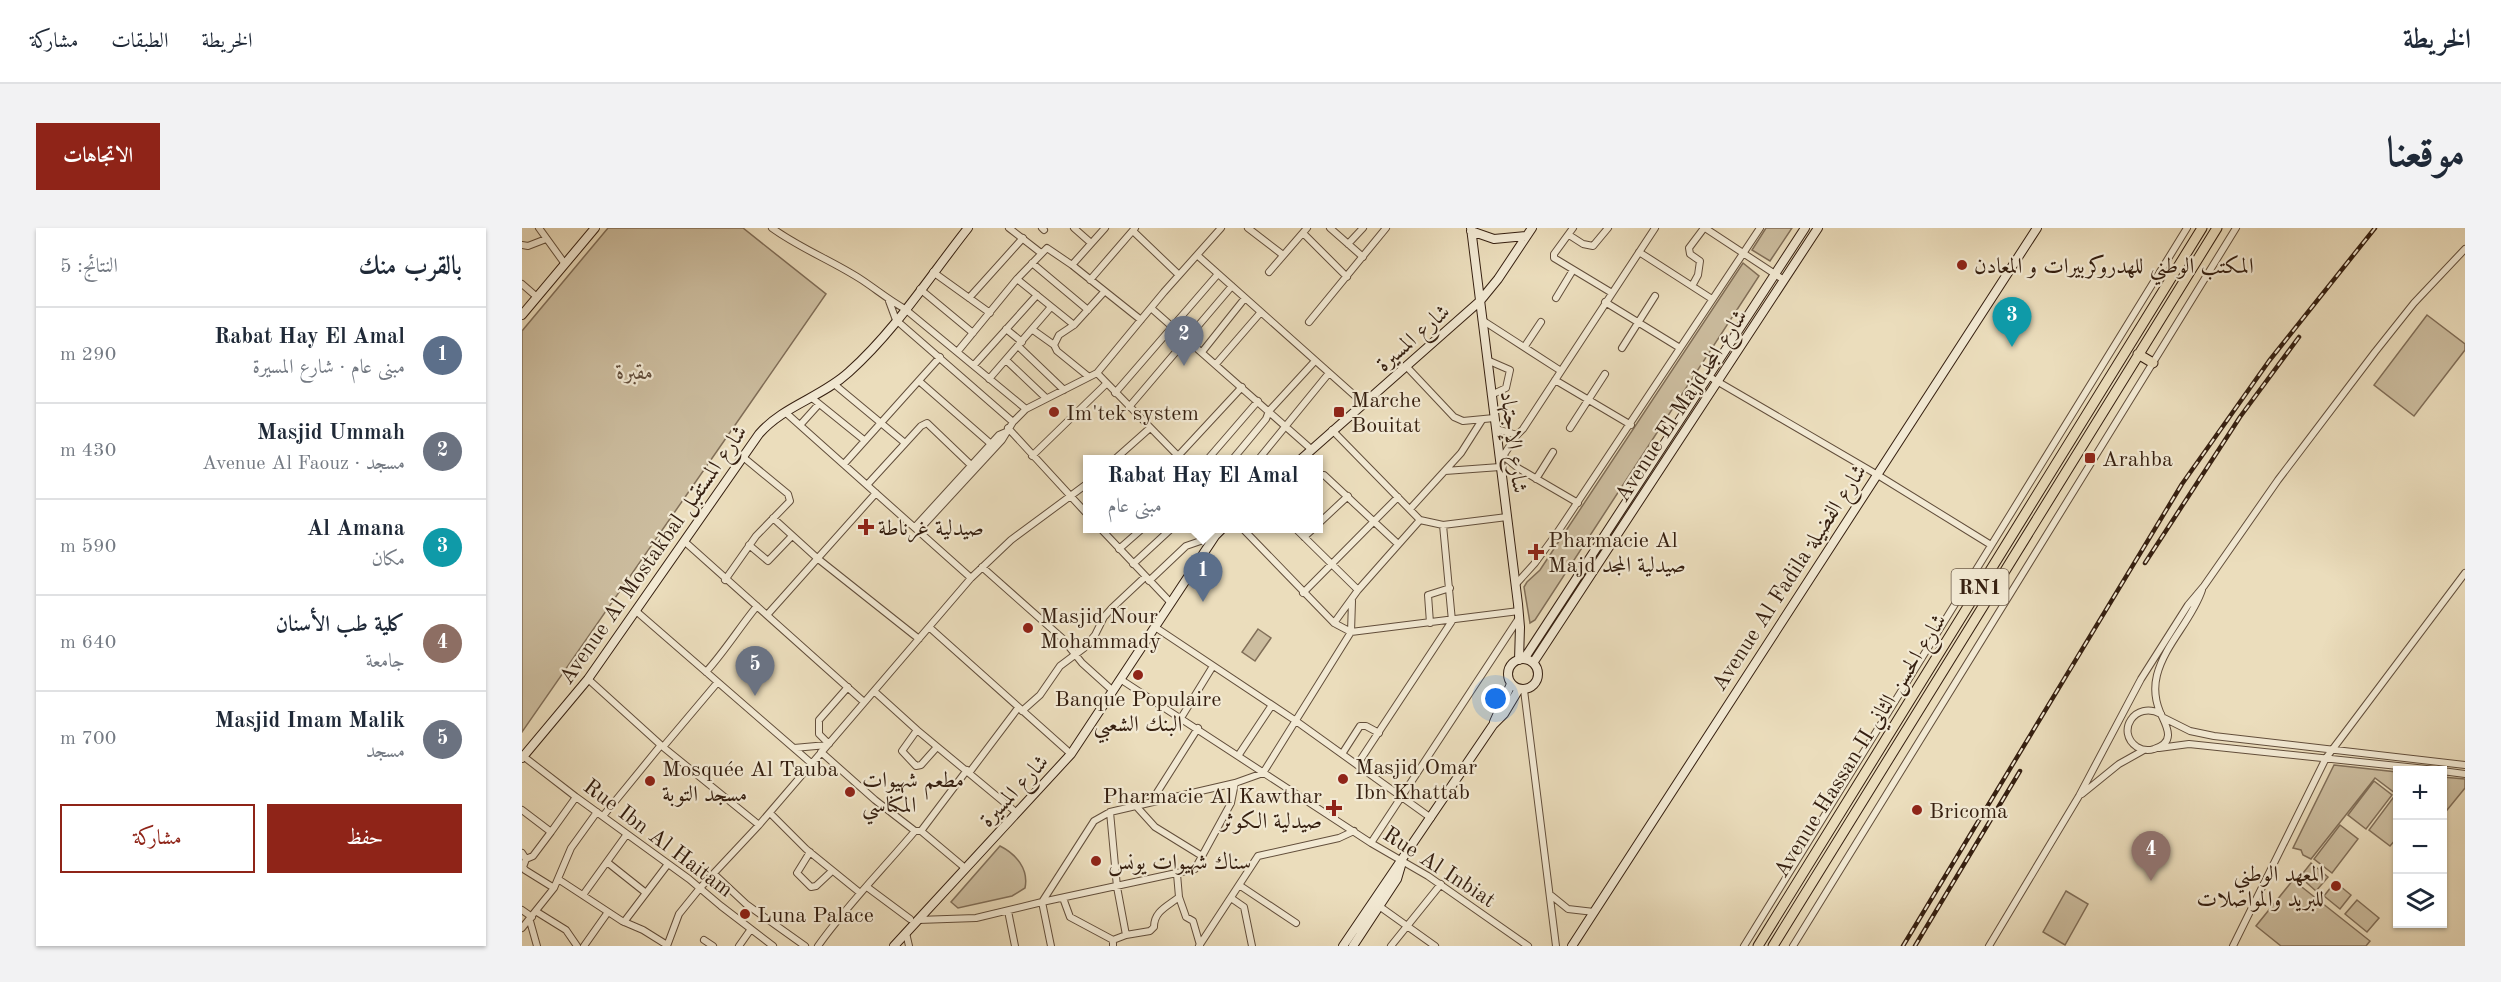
<!DOCTYPE html>
<html lang="ar">
<head>
<meta charset="utf-8">
<style>
  :root { --surface:#fff; --page:#f2f2f3; --text:#1f2937; --muted:#747a83; --line:#e0e1e3; --accent:#8f2418 }
  body { margin:0; font-family:"Old Standard TT",Amiri,serif; background:var(--page); color:var(--text); direction:rtl }
  .controls { position:absolute; right:18px; bottom:18px; display:grid; overflow:hidden; border-radius:0px; box-shadow:0 2px 4px #0004 }
  .controls button { width:54px; height:54px; display:grid; place-items:center; padding:0; border:0; border-bottom:2px solid var(--line); background:var(--surface); color:var(--text); font:30px sans-serif }
  .you { position:absolute; left:974px; top:471px; width:21px; height:21px; margin:-15px; border:4px solid #fff; border-radius:50%; background:#1a73e8; box-shadow:0 0 0 9px #1a73e833 }
  .badge { display:grid; place-items:center; width:39px; height:39px; border-radius:50%; background:var(--accent); color:#fff; font-size:20px; font-weight:700 }
  .pin { position:absolute; translate:-50% -50px; filter:drop-shadow(0 2px 3px #0008) }
  .pin::after { content:''; position:absolute; top:32px; width:21px; height:18px; background:inherit; clip-path:polygon(0 0,100% 0,50% 100%) }
  .popup { position:absolute; left:561px; top:227px; width:240px; height:78px; box-sizing:border-box; display:grid; place-content:center; border-radius:0px; background:var(--surface); filter:drop-shadow(0 2px 4px #0005); font-size:20px; white-space:nowrap; color:var(--muted) }
  .popup b { font-size:22px; color:var(--text) }
  .popup::after { content:''; position:absolute; left:50%; top:100%; margin-left:-12px; border:12px solid transparent; border-top-color:var(--surface) }
  .list { margin:0; padding:0; list-style:none }
  h2 { display:flex; justify-content:space-between; align-items:center; height:78px; margin:0; padding:0 24px; font-size:26px }
  h2 small { font-size:20px; font-weight:400; color:var(--muted) }
  .list li { display:grid; grid-template-columns:39px 1fr auto; gap:18px; align-items:center; box-sizing:border-box; height:96px; padding:0 24px; border-top:2px solid var(--line) }
  .list b { display:block; font-size:22px; white-space:nowrap }
  .list p { margin:0; font-size:20px; white-space:nowrap; color:var(--muted) }
  .list em { font-size:20px; font-style:normal; color:var(--muted) }
  .actions { display:flex; gap:12px; padding:18px 24px }
  .actions a { flex:1; padding:14px 0; border:2px solid var(--accent); border-radius:0px; text-align:center; font-size:21px; color:var(--accent) }
  .actions .main { background:var(--accent); color:#fff }
  .icon { flex:none; width:33px; height:33px; fill:none; stroke:currentColor; stroke-width:2; stroke-linecap:round; stroke-linejoin:round }
  .map { position:relative; flex:none; width:1943px; height:718px; overflow:hidden; direction:ltr; border-radius:0px }
  header { display:flex; align-items:center; gap:36px; box-sizing:border-box; height:84px; padding:0 30px; background:var(--surface); border-bottom:2px solid var(--line) }
  header strong { font-size:28px }
  nav { display:flex; gap:33px; margin-inline-start:auto; font-size:21px }
  .intro { display:flex; align-items:center; justify-content:space-between; box-sizing:border-box; height:144px; padding:0 36px }
  h1 { margin:0; font-size:42px }
  .button { padding:15px 27px; border-radius:0px; background:var(--accent); color:#fff; font-size:21px; font-weight:700 }
  main { display:flex; gap:36px; padding:0 36px }
  aside { flex:1; background:var(--surface); border-radius:0px; box-shadow:0 2px 4px #0004 }
  .map>svg:first-child { display:block }
  .green { fill:#ccbd9f; stroke:#806e58; stroke-width:1.5 }
  .lines { fill:none; stroke-linecap:round; stroke-linejoin:round }
  .street-casing { stroke:#624e3b; stroke-width:8 }
  .secondary-casing { stroke:#351f10; stroke-width:10 }
  .primary-casing { stroke:#351f10; stroke-width:11 }
  .street { stroke:#f2e9d3; stroke-width:6 }
  .secondary { stroke:#f2e9d3; stroke-width:8 }
  .primary { stroke:#ebddbc; stroke-width:9 }
  .rail-casing { stroke:#351f10; stroke-width:4.5 }
  .rail { stroke:#f2e9d3; stroke-width:2; stroke-dasharray:7; stroke-linecap:butt }
  .poi-dot { fill:#8f2418; stroke:#f2e9d3; stroke-width:2 }
  .labels { text-anchor:middle; stroke-width:4.5; stroke-linejoin:round; paint-order:stroke }
  .shield { fill:#f2e9d3; stroke:#6e5c4a; stroke-width:1.5 }
  .shield-label { font-size:21px; font-weight:bold; fill:#351f10 }
  .poi-label { font-size:22px; fill:#351f10; stroke:#f2e9d3; text-anchor:start }
  .street-label { font-size:22px; fill:#351f10; stroke:#f2e9d3 }
  .park-label { font-size:22px; font-style:italic; fill:#624e3b; stroke:#f2e9d3 }
</style>
</head>
<body>
<header>
<strong>الخريطة</strong>
<nav><a>الخريطة</a><a>الطبقات</a><a>مشاركة</a></nav>
</header>
<div class="intro"><h1>موقعنا</h1><a class="button">الاتجاهات</a></div>
<main>
<div class="map">
<svg width="1943" height="718" viewBox="0 0 1943 718">
  <rect width="100%" height="100%" fill="#ebddbc"/>
  <filter id="stains"><feTurbulence type="fractalNoise" baseFrequency=".00333" numOctaves="4"/><feColorMatrix values="0 0 0 0 .2 0 0 0 0 .09 0 0 0 0 .02 0 0 0 .5 -.17"/></filter>
  <radialGradient id="worn" r=".72"><stop offset=".6" stop-color="#630" stop-opacity="0"/><stop offset="1" stop-color="#630" stop-opacity=".3"/></radialGradient>
  <path class="green" d="M86,0H221L304,66L0,504V103Z
    M1244,0H1270L1248,33L1230,22Z
    M1221,35L1237,48L1013,392L1008,395L1002,359L1005,354L1018,342Z
    M1905,87L1943,116V122L1892,188L1852,157Z
    M736,401L749,410L733,433L720,424Z
    M1812,537L1875,544V610L1868,618L1847,602L1874,566L1853,550L1789,631L1781,627L1779,622L1771,620Z
    M1920,549L1943,551V560L1921,587Z
    M1852,553L1870,567L1844,601L1826,587Z
    M1818,597L1836,611L1810,645L1792,631Z
    M478,618C494,626 507,641 503,660L490,668L436,680L429,674Z
    M1789,635L1806,649L1794,663L1778,649Z
    M1771,652L1848,713L1844,718H1759L1734,698Z
    M1813,654L1829,667L1818,681L1802,668Z
    M1544,663L1566,676L1543,717L1521,704Z
    M1835,672L1857,690L1845,704L1823,686Z"/>
  <g class="lines">
    <g class="street-casing">
      <path id="street" d="M17,0L43,36
        M250,0C279,21 311,33 340,52C355,62 367,72 383,81L504,181
        M487,0L519,25
        M520,0L522,2
        M552,0L569,15
        M726,0L761,27
        M808,0L841,29
        M1051,0L1032,26V30L1090,65
        M1183,0L1262,52
        M611,3L657,47
        M781,5L825,49
        M1047,7L1061,16L1071,18L1086,0
        M826,16L841,0
        M0,17L6,18L24,11
        M1117,24L1190,71
        M675,27L841,175
        M510,35L566,82
        M550,37L583,0
        M411,44L468,85
        M747,44L785,0
        M495,51L552,97
        M568,52L613,0
        M0,56L15,69
        M1170,58L1176,47L1178,33L1168,26L1167,20L1182,0
        M398,61L451,105
        M447,70L501,10
        M1034,70L1051,42
        M367,73L374,92L491,194
        M1083,74L1158,120
        M629,80L789,221
        M960,92L1039,143
        M787,94L864,0
        M484,101L500,114
        M511,102L532,117
        M496,118L542,162
        M1003,118L1019,94
        M1100,120L1133,68
        M436,123L495,51L525,20L550,37L619,92
        M680,124L723,70
        M484,132L524,170
        M965,132L988,142L984,160L969,167
        M694,136L739,84
        M452,137L515,67
        M884,138L932,189L941,193L972,190
        M575,145L660,232
        M1186,148L1354,246L1469,317
        M567,149L535,123L532,117L537,107L552,97L582,64
        M467,151L529,79
        M1033,152L1109,197
        M397,153L469,216
        M312,156L383,215
        M593,165L696,46
        M290,170L342,212
        M607,179L710,58
        M263,184L449,350
        M279,196L297,176
        M486,200L566,287
        M1048,200L1083,146
        M974,201L995,207L1001,201L1133,0
        M810,202L898,292L921,297L985,289
        M510,228L584,156
        M656,228L720,159
        M981,228L996,240L1056,275
        M978,230L981,228L995,207
        M592,232L628,200
        M685,232L736,173
        M710,232L744,191L747,183L793,133
        M736,232L807,145
        M322,236L418,129
        M923,243L978,239
        M796,247H802L876,316
        M1014,251L1031,224
        M345,257L399,198L405,195L453,241
        M888,281L939,225L960,192
        M251,290L295,330L397,411
        M796,296L826,268
        M393,299L477,207L484,204
        M578,300L649,375
        M720,300L812,395L829,404L997,383
        M773,300L836,362
        M397,302L480,212L491,194L504,181L575,145L642,64L699,0
        M782,309L792,300
        M162,313L342,474
        M227,317L246,333L270,308
        M597,321L621,300
        M611,336L650,300
        M460,339L540,410L560,435L591,463
        M203,352L234,308L268,273L266,266L221,229
        M627,353L664,318L693,308
        M994,356L1013,335L1035,305L1238,0
        M781,365L876,269
        M114,383L289,535
        M245,387L354,265
        M812,395L836,362L898,292
        M908,395L906,367L928,360
        M407,399L549,526
        M633,399L774,493L909,590
        M184,444C203,423 217,400 235,378
        M66,451L141,519L237,597
        M598,451L849,615L906,648L1006,718
        M1002,462L1034,718
        M352,463L395,502L495,585
        M500,483L518,467L538,438L562,420L573,407L582,389L590,380L623,349
        M1639,486C1613,472 1593,504 1615,519C1620,522 1626,523 1632,521C1656,514 1643,496 1638,484C1633,472 1632,459 1635,447C1643,416 1670,392 1680,362
        M659,490L691,438
        M1642,490L1668,503L1692,508L1943,537
        M395,502L380,523L394,538L399,537L415,519
        M307,516L297,506V492L326,459
        M141,519L195,455
        M272,520L305,517
        M1637,520L1667,516L1914,542
        M299,524L353,572L393,603
        M820,526L838,498H844L857,505
        M1,528L54,569L167,651L199,678L251,718
        M716,528L750,477
        M835,537L930,393L921,297
        M1920,543L1943,546
        M447,545L496,480
        M1560,566L1597,536L1622,522
        M629,574L676,500
        M614,578L633,599L680,628
        M0,582L29,604L54,569
        M588,584L595,659L604,707L591,712V718
        M248,585L284,621L337,664
        M81,588L139,517
        M399,603L443,640
        M849,615L997,390
        M288,624L275,645L289,659L294,658L310,643
        M0,625L4,631L1,639L3,642L32,660
        M4,631L11,628L29,604
        M85,634L124,665
        M192,646L224,676L283,718
        M36,651L100,693L121,702L145,717
        M717,657L774,695
        M345,659L388,691
        M61,667L105,606
        M1030,668L1046,681L1072,684
        M657,669L664,689L671,693L678,717
        M541,670L548,689L591,712
        M709,670L722,679L730,718
        M857,678L913,718
        M0,682L10,689
        M486,683L493,718
        M15,684L44,702L55,718
        M396,692L454,690L520,674L572,593L588,584L713,555L741,545L829,404L830,373
        M8,693L15,718
        M102,694L146,636
        M0,700L32,660L49,620L75,584
        M384,705L387,718
        M604,707L628,703L632,699C632,683 646,678 657,669L655,646
        M182,712L191,718
        M62,718L86,684
        M145,718L157,686L178,660L237,597L449,350L489,312L566,255
        M217,718L229,701
        M296,718C325,677 360,642 393,603H399L445,542
        M529,718L520,674L673,641L709,575L713,555
        M677,718L736,628L817,610L832,603
        M869,718L919,656
        M1222,718L1665,0
        M1271,718L1714,0
        M1467,718L1557,568L1619,451L1666,377L1682,358L1756,252L1853,124L1892,75L1943,21
        M1711,718L1804,530L1943,345"/>
    </g>
    <g class="secondary-casing">
      <path id="secondary" d="M949,0L996,376L998,399L997,432
        M949,3L972,11L1004,8
        M0,87L73,0
        M778,232L958,73L976,51L1010,0
        M986 446a15 15 0 1 1 30 0a15 15 0 1 1-30 0Z
        M1002,431L1283,0
        M1011,435L1296,0
        M972,494L989,456
        M0,530L66,451L237,206C261,178 300,169 327,144C373,103 408,48 446,0
        M372,718L549,526L693,308L701,300
        M821,718L971,497L982,486L997,461
        M831,718L875,651L880,634
        M1050,718L1515,0"/>
    </g>
    <g class="primary-casing">
      <path id="primary" d="M1616,126L1631,135
        M1236,718L1680,0
        M1251,718L1695,0"/>
    </g>
    <use href="#street" class="street"/>
    <use href="#secondary" class="secondary"/>
    <use href="#primary" class="primary"/>
    <g class="rail-casing">
      <path id="rail" d="M1623,335L1718,189L1777,109
        M1381,718L1660,256L1747,133L1853,0
        M1393,718L1498,543"/>
    </g>
    <use href="#rail" class="rail"/>
  </g>
  <g class="poi-dot">
    <circle cx="1440" cy="37" r="6"/>
    <circle cx="532" cy="184" r="6"/>
    <rect x="811" y="178" width="12" height="12" rx="3"/>
    <rect x="1562" y="224" width="12" height="12" rx="3"/>
    <path d="M341 290h6v6h6v6h-6v6h-6v-6h-6v-6h6z"/>
    <path d="M1011 315h6v6h6v6h-6v6h-6v-6h-6v-6h6z"/>
    <circle cx="506" cy="400" r="6"/>
    <circle cx="616" cy="447" r="6"/>
    <circle cx="821" cy="551" r="6"/>
    <circle cx="128" cy="553" r="6"/>
    <circle cx="328" cy="564" r="6"/>
    <path d="M809 571h6v6h6v6h-6v6h-6v-6h-6v-6h6z"/>
    <circle cx="1395" cy="582" r="6"/>
    <circle cx="574" cy="633" r="6"/>
    <circle cx="1814" cy="658" r="6"/>
    <circle cx="223" cy="686" r="6"/>
  </g>
  <g class="labels">
    <rect class="shield" x="1429.5" y="341" width="57" height="36" rx="4.5"/>
    <g class="shield-label">
      <text x="1458" y="366">RN1</text>
    </g>
    <g class="poi-label">
      <text x="1452" y="45">المكتب الوطني للهدروكربيرات و المعادن</text>
      <text x="829" y="179">Marche<tspan x="829" dy="25">Bouitat</tspan></text>
      <text x="544" y="192">Im'tek system</text>
      <text x="1580" y="238">Arahba</text>
      <text x="356" y="307">صيدلية غرناطة</text>
      <text x="1026" y="319">Pharmacie Al<tspan x="1026" dy="25">Majd صيدلية المجد</tspan></text>
      <text x="518" y="395">Masjid Nour<tspan x="518" dy="25">Mohammady</tspan></text>
      <text x="616" y="478" text-anchor="middle">Banque Populaire<tspan x="616" dy="25">البنك الشعبي</tspan></text>
      <text x="833" y="546">Masjid Omar<tspan x="833" dy="25">Ibn Khattab</tspan></text>
      <text x="140" y="548">Mosquée Al Tauba<tspan x="140" dy="25">مسجد التوبة</tspan></text>
      <text x="340" y="559">مطعم شهيوات<tspan x="340" dy="25">المكناسي</tspan></text>
      <text x="800" y="575" text-anchor="end">Pharmacie Al Kawthar<tspan x="800" dy="25">صيدلية الكوثر</tspan></text>
      <text x="1407" y="590">Bricoma</text>
      <text x="586" y="641">سناك شهيوات يونس</text>
      <text x="1802" y="653" text-anchor="end">المعهد الوطني<tspan x="1802" dy="25">للبريد والمواصلات</tspan></text>
      <text x="235" y="694">Luna Palace</text>
    </g>
    <g class="street-label">
      <text transform="translate(890 109) rotate(-41)" y="8">شارع المسيرة</text>
      <text transform="translate(1158 177) rotate(-57)" y="8">Avenue El Majdشارع المجد</text>
      <text transform="translate(993 214) rotate(83)" y="8">شارع الإجتهاد</text>
      <text transform="translate(130 326) rotate(-55)" y="8">Avenue Al Mostakbal شارع المستقبل</text>
      <text transform="translate(1266 349) rotate(-57)" y="8">Avenue Al Fadila شارع الفضيلة</text>
      <text transform="translate(1337 517) rotate(-58)" y="8">Avenue Hassan II شارع الحسن الثاني</text>
      <text transform="translate(491 562) rotate(-47)" y="8">شارع المسيرة</text>
      <text transform="translate(137 609) rotate(37)" y="8">Rue Ibn Al Haitam</text>
      <text transform="translate(918 638) rotate(33)" y="8">Rue Al Inbiat</text>
    </g>
    <g class="park-label">
      <text x="113" y="151">مقبرة</text>
    </g>
  </g>
  <rect width="100%" height="100%" filter="url(#stains)"/>
  <rect width="100%" height="100%" fill="url(#worn)"/>
</svg>
<div class="controls">
<button>+</button>
<button>−</button>
<button><svg class="icon" aria-label="layers" viewBox="0 0 24 24"><path d="M12 4l9 5-9 5-9-5zM3 14l9 5 9-5"/></svg></button>
</div>
<div class="you"></div>
<div class="pin badge" style="left:681px;top:374px;background:#5c6f8a">1</div>
<div class="popup"><b>Rabat Hay El Amal</b>مبنى عام</div>
<div class="pin badge" style="left:662px;top:138px;background:#6b7280">2</div>
<div class="pin badge" style="left:1490px;top:119px;background:#0f9aa8">3</div>
<div class="pin badge" style="left:1629px;top:653px;background:#8d6e63">4</div>
<div class="pin badge" style="left:233px;top:468px;background:#6b7280">5</div>
</div>
<aside>
<h2>بالقرب منك<small>النتائج: 5</small></h2>
<ul class="list">
<li><span class="badge" style="background:#5c6f8a">1</span><div><b>Rabat Hay El Amal</b><p>مبنى عام · شارع المسيرة</p></div><em>290 m</em></li>
<li><span class="badge" style="background:#6b7280">2</span><div><b>Masjid Ummah</b><p>مسجد · Avenue Al Faouz</p></div><em>430 m</em></li>
<li><span class="badge" style="background:#0f9aa8">3</span><div><b>Al Amana</b><p>مكان</p></div><em>590 m</em></li>
<li><span class="badge" style="background:#8d6e63">4</span><div><b>كلية طب الأسنان</b><p>جامعة</p></div><em>640 m</em></li>
<li><span class="badge" style="background:#6b7280">5</span><div><b>Masjid Imam Malik</b><p>مسجد</p></div><em>700 m</em></li>
</ul>
<div class="actions"><a class="main">حفظ</a><a>مشاركة</a></div>
</aside>
</main>
</body>
</html>
